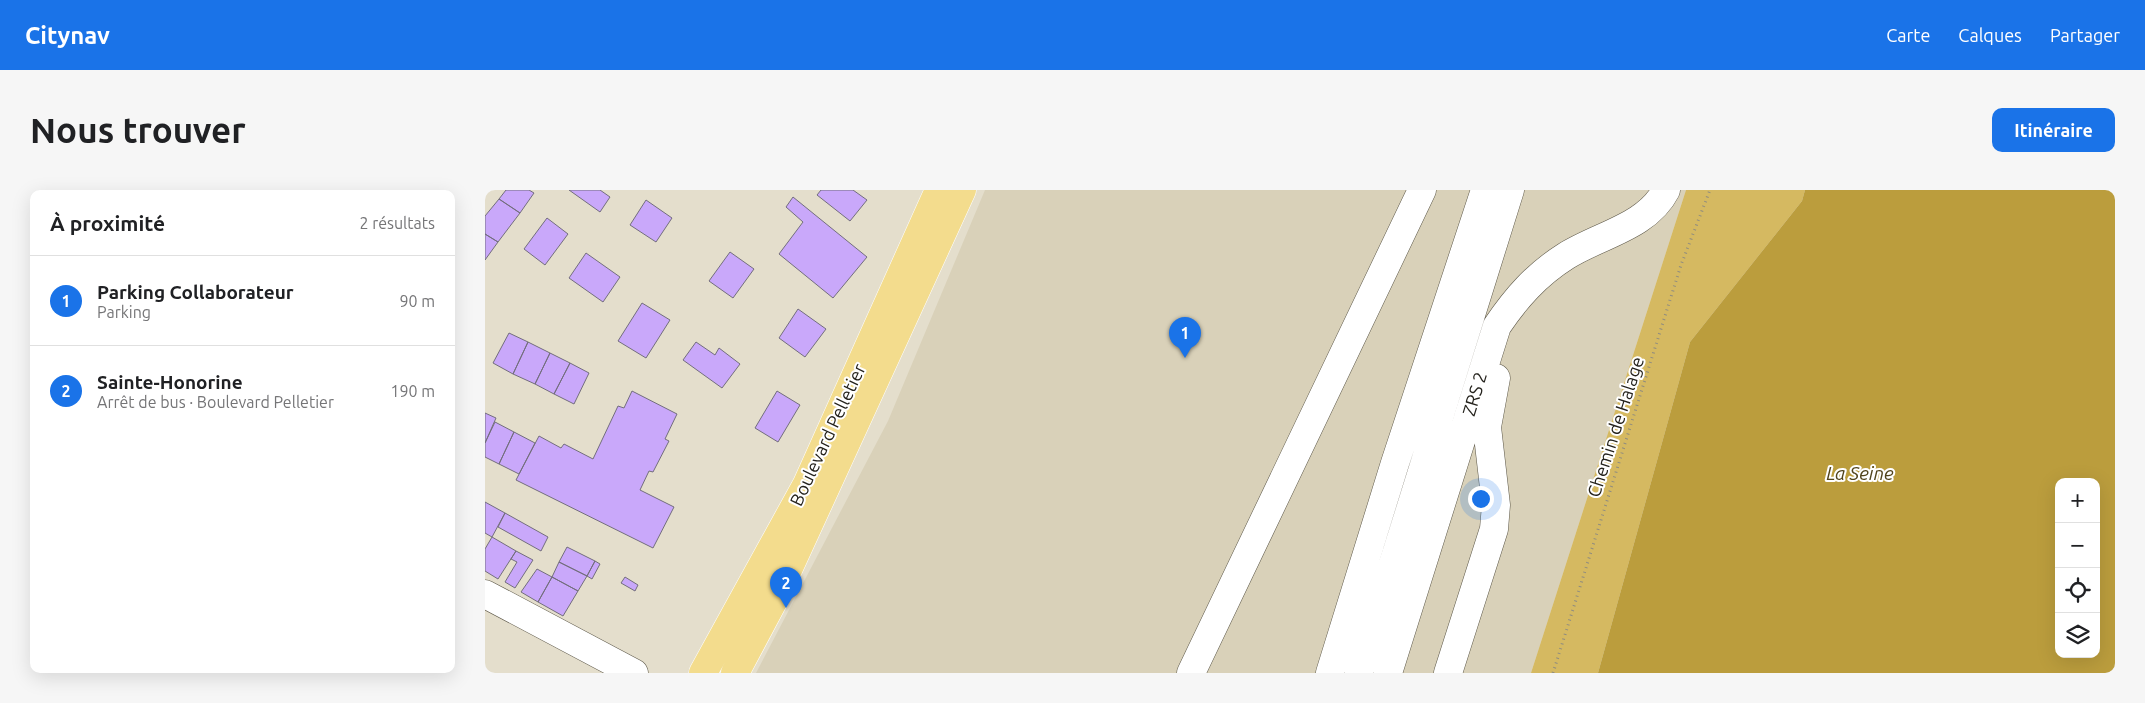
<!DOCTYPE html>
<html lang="fr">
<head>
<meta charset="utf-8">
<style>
  :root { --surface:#fff; --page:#f6f6f6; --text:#202124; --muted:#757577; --line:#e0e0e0; --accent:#1a73e8 }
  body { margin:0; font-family:Ubuntu,sans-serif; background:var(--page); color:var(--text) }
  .controls { position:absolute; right:15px; bottom:15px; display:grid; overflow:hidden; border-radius:10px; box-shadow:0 5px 20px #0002 }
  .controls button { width:45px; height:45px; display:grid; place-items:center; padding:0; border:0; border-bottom:1px solid var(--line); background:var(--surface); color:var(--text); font:25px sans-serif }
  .you { position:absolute; left:995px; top:308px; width:18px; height:18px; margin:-12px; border:4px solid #fff; border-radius:50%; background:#1a73e8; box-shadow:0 0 0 8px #1a73e833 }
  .badge { display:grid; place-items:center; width:32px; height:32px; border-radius:50%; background:var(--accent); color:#fff; font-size:16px; font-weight:700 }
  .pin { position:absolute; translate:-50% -41px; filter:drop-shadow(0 1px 2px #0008) }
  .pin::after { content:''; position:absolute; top:26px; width:18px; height:15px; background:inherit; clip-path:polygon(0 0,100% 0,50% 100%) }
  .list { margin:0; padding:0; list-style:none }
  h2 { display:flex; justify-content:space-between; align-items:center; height:65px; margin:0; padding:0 20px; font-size:21px }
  h2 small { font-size:16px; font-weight:400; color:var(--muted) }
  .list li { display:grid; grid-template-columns:32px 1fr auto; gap:15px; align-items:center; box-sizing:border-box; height:90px; padding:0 20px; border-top:1px solid var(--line) }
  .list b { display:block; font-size:19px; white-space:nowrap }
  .list p { margin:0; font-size:16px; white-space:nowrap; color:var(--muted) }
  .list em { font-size:16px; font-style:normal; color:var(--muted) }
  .icon { flex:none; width:28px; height:28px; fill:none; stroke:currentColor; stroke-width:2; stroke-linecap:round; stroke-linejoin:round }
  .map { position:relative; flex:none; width:1630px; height:483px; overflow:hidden; border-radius:10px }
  header { display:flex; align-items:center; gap:30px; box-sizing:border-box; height:70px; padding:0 25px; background:var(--accent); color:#fff }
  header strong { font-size:24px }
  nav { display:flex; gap:28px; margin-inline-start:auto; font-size:18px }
  .intro { display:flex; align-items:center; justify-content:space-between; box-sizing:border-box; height:120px; padding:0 30px }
  h1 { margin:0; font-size:35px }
  .button { padding:12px 22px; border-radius:10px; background:var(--accent); color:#fff; font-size:18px; font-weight:700 }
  main { display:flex; gap:30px; padding:0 30px }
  aside { flex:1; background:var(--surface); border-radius:10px; box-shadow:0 5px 20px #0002 }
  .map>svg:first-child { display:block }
  .built { fill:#d9d1b9 }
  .green { fill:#d5b961 }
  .water { fill:#bb9d3d; fill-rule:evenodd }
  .building { fill:#c9a8fa; stroke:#736e7d }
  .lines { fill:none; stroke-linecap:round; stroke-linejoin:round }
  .minor-casing { stroke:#5e594a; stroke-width:29 }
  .major-casing { stroke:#fff; stroke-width:29 }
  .path { stroke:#908c7f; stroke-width:3; stroke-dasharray:1 4; stroke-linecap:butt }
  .minor { stroke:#fff; stroke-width:28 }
  .major { stroke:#f3dc8d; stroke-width:28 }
  .labels { text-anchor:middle; stroke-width:4; stroke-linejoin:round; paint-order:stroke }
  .street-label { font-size:18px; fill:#24221c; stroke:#fff }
  .water-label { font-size:19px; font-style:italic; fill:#51441c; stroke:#fff }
</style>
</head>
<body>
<header>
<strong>Citynav</strong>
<nav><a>Carte</a><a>Calques</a><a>Partager</a></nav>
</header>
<div class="intro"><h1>Nous trouver</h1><a class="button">Itinéraire</a></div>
<main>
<aside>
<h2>À proximité<small>2 résultats</small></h2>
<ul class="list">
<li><span class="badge">1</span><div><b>Parking Collaborateur</b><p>Parking</p></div><em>90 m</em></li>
<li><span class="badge">2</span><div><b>Sainte-Honorine</b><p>Arrêt de bus · Boulevard Pelletier</p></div><em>190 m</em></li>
</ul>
</aside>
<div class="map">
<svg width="1630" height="483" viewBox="0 0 1630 483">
  <rect width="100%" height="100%" fill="#e4decc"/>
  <path class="built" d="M500,0H1201L1046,483H271L403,231Z"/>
  <path class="green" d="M1201,0H1320L1317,11L1205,152L1113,483H1046Z"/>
  <path class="water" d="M1320,0H1630V483H1113L1205,152L1317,11ZM1574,292H1611V464H1574Z"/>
  <path class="building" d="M21,0H44L49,3L35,23L14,9Z
    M84,0H115L125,7L115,22Z
    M336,0H368L382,10L365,31L332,5Z
    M308,7L382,67L348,108L294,64L318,32L301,17Z
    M14,9L35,23L13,52L0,44V26Z
    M161,10L187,28L171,52L145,35Z
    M62,28L83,44L60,75L39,59Z
    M0,44L13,52L0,70Z
    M245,62L269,79L248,108L224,91Z
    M101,63L135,87L118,112L84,88Z
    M157,113L185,130L161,168L133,151Z
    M313,119L341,139L320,167L294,148Z
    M24,143L43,152L28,184L8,173Z
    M43,152L65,163L50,194L28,184Z
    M211,152L230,165L234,158L255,174L237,198L198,170Z
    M65,163L85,173L69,204L50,194Z
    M85,173L104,183L89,214L69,204Z
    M147,201L192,224L180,249L184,251L168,282L164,281L155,300L189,317L168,358L31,290L54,246L76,258L79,254L108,269L133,216L139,218Z
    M292,201L315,215L293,252L270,238Z
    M0,223L11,228L0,253Z
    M10,232L29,242L14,274L0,267V253Z
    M29,242L50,253L34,284L14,274Z
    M0,312L20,323L7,347L0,343Z
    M20,323L63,347L56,361L13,337Z
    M7,347L31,361L13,389L0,381V359Z
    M82,357L110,371L102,386L74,372Z
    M31,361L48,370L30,398L20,392L32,372L26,369Z
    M110,371L115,374L107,389L102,386Z
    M74,372L102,386L93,401L67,387Z
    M52,379L67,387L53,412L36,402Z
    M67,387L93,401L78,426L53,412Z
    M140,387L153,395L150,401L136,393Z"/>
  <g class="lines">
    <g class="minor-casing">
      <path id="minor" d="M0,404L149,483
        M706,483L937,0
        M845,483L910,273L1000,0
        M874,483L1025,0
        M903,483L1012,136C1031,108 1051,85 1081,66C1114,45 1162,37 1181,0
        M963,483L1009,339L1011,315L1002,237L1011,188"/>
    </g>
    <g class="major-casing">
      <path id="major" d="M218,483L322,294L454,0
        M250,483L291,406L477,0"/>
    </g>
    <path class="path" d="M1068,483L1196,75L1225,0"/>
    <use href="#minor" class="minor"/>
    <use href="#major" class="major"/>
  </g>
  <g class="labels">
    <g class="street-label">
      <text transform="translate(990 204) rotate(-73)" y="6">ZRS 2</text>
      <text transform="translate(1131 237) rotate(-72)" y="6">Chemin de Halage</text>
      <text transform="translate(343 245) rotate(-65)" y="6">Boulevard Pelletier</text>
    </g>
    <g class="water-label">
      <text x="1375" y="290">La Seine</text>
    </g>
  </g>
</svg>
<div class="controls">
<button>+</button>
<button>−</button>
<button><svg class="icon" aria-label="locate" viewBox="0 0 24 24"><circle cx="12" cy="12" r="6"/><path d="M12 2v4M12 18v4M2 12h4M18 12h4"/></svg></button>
<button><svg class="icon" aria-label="layers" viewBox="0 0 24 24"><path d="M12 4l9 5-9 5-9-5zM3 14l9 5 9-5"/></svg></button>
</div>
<div class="you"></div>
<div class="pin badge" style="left:700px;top:168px">1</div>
<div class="pin badge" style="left:301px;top:418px">2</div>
</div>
</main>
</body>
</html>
